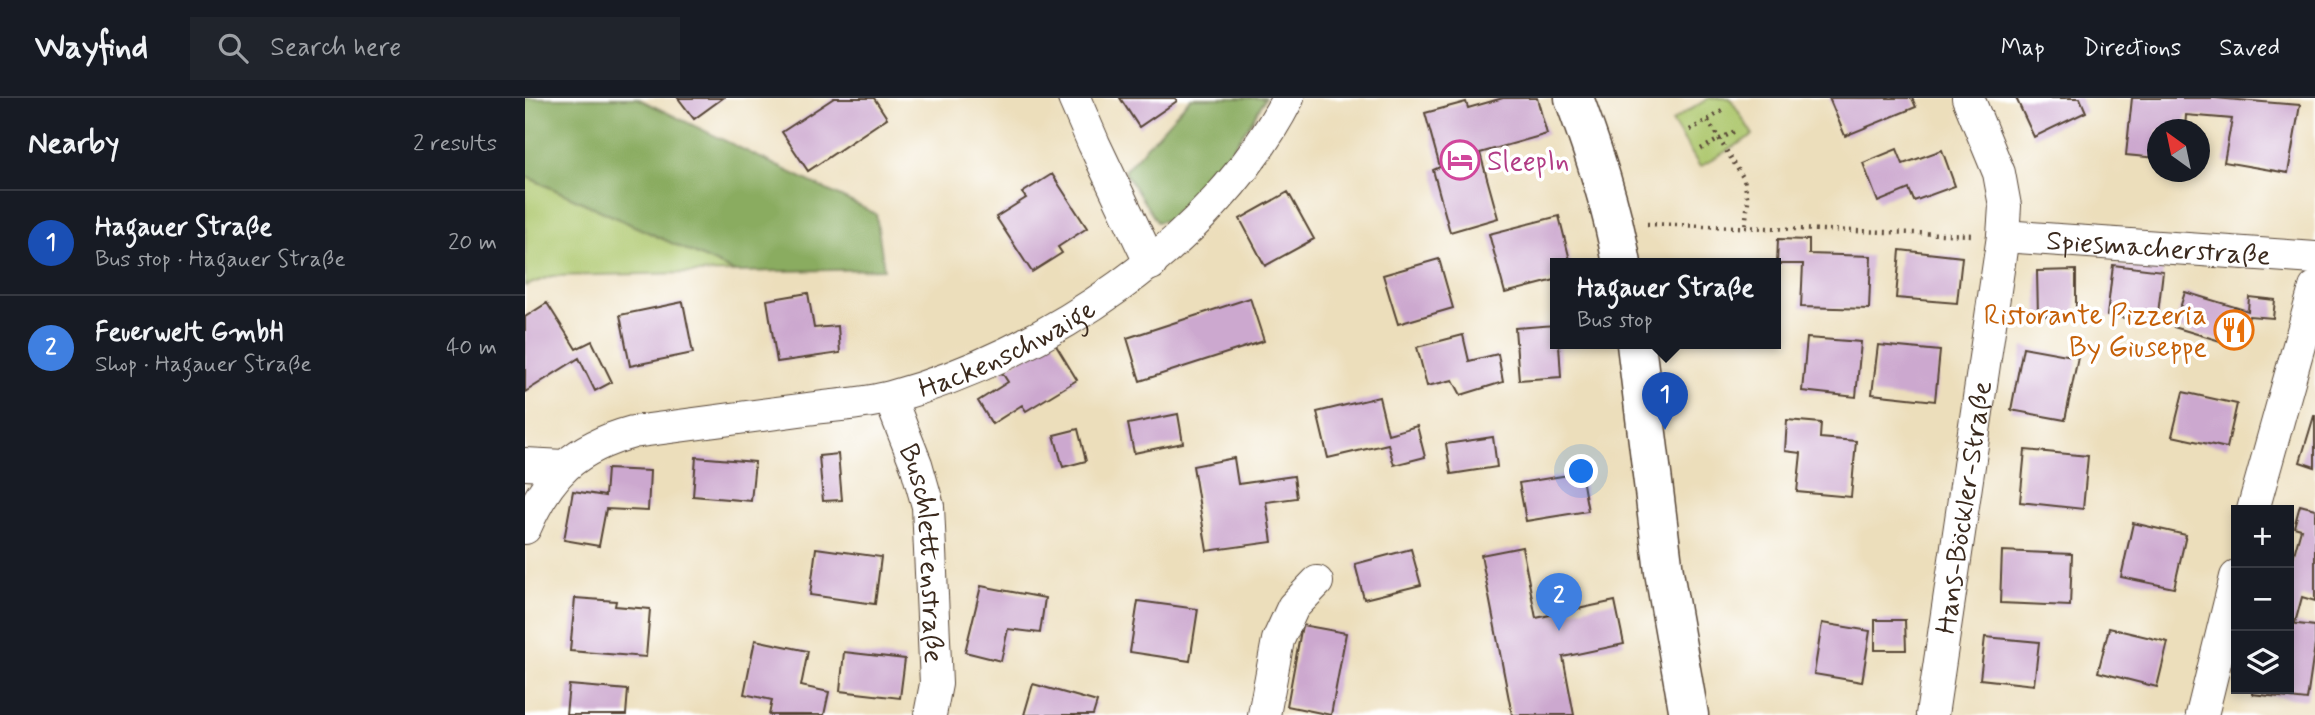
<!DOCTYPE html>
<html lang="en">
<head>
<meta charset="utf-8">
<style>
  :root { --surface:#171b24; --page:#20242c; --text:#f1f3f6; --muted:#9ea1a6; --line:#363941; --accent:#d690ce }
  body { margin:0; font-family:Mynerve,sans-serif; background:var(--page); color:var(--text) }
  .controls { position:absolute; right:21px; bottom:21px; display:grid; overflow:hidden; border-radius:0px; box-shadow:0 4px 10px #0003 }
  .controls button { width:63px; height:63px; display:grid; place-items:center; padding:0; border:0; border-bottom:2px solid var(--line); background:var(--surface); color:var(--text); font:35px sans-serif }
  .compass { position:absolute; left:1622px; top:21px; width:63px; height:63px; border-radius:50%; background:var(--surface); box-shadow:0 4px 10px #0003; rotate:327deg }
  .you { position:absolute; left:1057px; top:374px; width:24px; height:24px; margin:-18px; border:5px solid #fff; border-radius:50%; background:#1a73e8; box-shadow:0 0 0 10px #1a73e833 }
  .badge { display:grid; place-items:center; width:46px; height:46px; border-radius:50%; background:var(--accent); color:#fff; font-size:23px; font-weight:700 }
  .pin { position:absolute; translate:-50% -58px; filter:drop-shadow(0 2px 4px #0008) }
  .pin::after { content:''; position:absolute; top:37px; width:24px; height:21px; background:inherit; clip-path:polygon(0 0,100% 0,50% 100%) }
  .popup { position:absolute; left:1025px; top:160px; width:231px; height:91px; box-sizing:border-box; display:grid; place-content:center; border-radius:0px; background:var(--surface); filter:drop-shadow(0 2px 5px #0005); font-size:23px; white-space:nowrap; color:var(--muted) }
  .popup b { font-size:26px; color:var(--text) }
  .popup::after { content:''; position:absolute; left:50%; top:100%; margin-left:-14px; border:14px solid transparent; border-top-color:var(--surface) }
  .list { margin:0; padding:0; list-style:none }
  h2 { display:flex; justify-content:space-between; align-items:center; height:91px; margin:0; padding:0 28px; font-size:30px }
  h2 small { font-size:23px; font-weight:400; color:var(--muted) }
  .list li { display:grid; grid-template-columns:46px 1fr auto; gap:21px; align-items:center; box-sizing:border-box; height:105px; padding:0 28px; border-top:2px solid var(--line) }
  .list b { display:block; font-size:26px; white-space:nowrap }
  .list p { margin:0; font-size:23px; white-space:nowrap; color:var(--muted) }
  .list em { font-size:23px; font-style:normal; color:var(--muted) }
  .icon { flex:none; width:38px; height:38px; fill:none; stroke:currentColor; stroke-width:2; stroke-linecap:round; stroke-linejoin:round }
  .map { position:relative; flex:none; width:1790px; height:617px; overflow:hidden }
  header { display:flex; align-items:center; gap:42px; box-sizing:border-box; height:98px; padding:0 35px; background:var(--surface); border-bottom:2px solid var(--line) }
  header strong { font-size:33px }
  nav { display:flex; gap:38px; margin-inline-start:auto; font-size:24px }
  .search { width:490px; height:63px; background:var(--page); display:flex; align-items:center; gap:18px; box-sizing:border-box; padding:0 24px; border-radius:0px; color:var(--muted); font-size:26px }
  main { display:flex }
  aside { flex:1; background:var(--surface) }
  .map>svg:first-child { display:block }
  .green { fill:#adc76d; stroke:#747846; stroke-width:2 }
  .forest { fill:#8aac60; stroke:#626b3f; stroke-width:2 }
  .building { fill:#cca8cf }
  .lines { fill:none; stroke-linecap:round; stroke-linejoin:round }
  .minor-casing { stroke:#564536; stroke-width:34 }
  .tertiary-casing { stroke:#564536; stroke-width:41 }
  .path { stroke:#564536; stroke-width:4.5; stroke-dasharray:2 5; stroke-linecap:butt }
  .minor { stroke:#fff; stroke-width:32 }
  .tertiary { stroke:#fff; stroke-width:38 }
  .labels { text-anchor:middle; stroke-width:7; stroke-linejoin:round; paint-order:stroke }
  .hotel-label { font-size:28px; fill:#b23c85; stroke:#fff; text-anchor:start }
  .street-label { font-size:28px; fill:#3b2a1e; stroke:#fff }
  .food-label { font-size:28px; fill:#c56008; stroke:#fff; text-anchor:end }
</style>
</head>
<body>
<header>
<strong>Wayfind</strong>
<div class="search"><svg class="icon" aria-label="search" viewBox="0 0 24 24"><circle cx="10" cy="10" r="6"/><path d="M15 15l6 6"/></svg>Search here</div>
<nav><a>Map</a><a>Directions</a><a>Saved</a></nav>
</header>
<main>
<aside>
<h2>Nearby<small>2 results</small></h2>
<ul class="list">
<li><span class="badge" style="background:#1a4fb4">1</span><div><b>Hagauer Straße</b><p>Bus stop · Hagauer Straße</p></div><em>20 m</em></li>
<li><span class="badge" style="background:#3f7fe0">2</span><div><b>Feuerwelt GmbH</b><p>Shop · Hagauer Straße</p></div><em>40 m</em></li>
</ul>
</aside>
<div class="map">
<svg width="1790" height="617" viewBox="0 0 1790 617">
  <rect width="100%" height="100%" fill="#fff"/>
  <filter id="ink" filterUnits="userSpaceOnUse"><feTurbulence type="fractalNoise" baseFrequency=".0143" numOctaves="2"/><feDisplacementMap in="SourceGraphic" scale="14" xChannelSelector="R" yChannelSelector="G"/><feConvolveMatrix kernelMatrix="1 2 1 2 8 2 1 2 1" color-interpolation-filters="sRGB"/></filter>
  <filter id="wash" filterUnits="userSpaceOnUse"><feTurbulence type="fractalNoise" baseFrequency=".00686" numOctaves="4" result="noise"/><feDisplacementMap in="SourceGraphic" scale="28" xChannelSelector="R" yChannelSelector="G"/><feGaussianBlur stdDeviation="1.57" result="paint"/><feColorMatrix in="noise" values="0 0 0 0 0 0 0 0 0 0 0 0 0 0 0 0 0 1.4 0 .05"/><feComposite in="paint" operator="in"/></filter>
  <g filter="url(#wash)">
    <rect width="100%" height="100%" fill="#ecdebb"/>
    <path class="green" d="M1184,0H1205L1228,37L1175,69L1147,23Z
      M0,78L210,174L27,178L0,188Z"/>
    <path class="forest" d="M0,0H112L351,116L359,171L210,174L0,78Z
      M666,0H740C717,46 678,84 643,122L632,124L599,73Z"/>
    <g id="blocks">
      <path class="building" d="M153,0H198L169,21Z
        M309,0H349L362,20L283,73L257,34Z
        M595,0H650L652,3L614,29Z
        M978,0H1012L1022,36L955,55L973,120L925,134L908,72L915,69L900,15L941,4L943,10Z
        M1304,0H1387L1391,9L1320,38Z
        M1491,0H1555L1561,14L1509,39Z
        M1607,0H1689L1775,7L1763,75L1699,64L1707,21L1661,17L1660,32H1632V60L1601,57Z
        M1372,51L1378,66L1417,52L1430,88L1389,103L1384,91L1353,104L1338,65Z
        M527,76L562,130L533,149L537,155L507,174L471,119L501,100L497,95Z
        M763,94L789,141L740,168L715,121Z
        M1034,118L1046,166H1030V182L980,195L964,136Z
        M1253,141L1284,142V156L1346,158L1344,211L1276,209L1278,166H1252Z
        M1375,152L1437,159L1432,205L1371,200Z
        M914,161L928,210L873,226L858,177Z
        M1588,167L1638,173L1632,224L1582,218Z
        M1551,172V218H1513L1512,173Z
        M1660,194L1723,213L1724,199L1750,202L1748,220L1724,218L1715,249L1649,229Z
        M283,195L289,230L313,228L315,255L252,264L242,202Z
        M725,200L739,243L615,283L602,240Z
        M158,204L168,255L105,268L95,217Z
        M22,205L51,251L67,243L87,284L70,293L54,260L0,294V219Z
        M1030,227V246H1034L1036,279L994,282L990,230Z
        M938,237L944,263L973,256L978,284L936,297L928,282L902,288L892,249Z
        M1282,240L1336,244L1331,299L1277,293Z
        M527,241L552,282L501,313L497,307L467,326L453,303L483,284L476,273Z
        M1353,247L1415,253L1410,303L1347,296Z
        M1498,249L1553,259L1540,322L1486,312Z
        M1658,294L1712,306L1702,350L1647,338Z
        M854,299L863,336L892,328L900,359L869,367L863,346L803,360L792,314Z
        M653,316L658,345L609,355L603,326Z
        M1789,318H1790V369L1775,364Z
        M1262,322L1296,325L1295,340L1331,343L1326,399L1272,394L1276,355L1260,353Z
        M553,331L561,363L538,369L529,337Z
        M968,339L972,369L926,376L921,346Z
        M1500,352L1563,358L1558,411L1495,404Z
        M313,356L317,402L298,403L294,358Z
        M171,359L230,364L226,403L168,398Z
        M709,360L713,386L769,378L772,400L741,404L747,444L682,453L668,368Z
        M82,371L125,373L123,413L81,411L74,448L39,442L48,393L80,398Z
        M1056,375L1063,413L1001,423L994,385Z
        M1775,407L1790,411V503L1777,499L1770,525L1764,524V474L1776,431L1769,429Z
        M1608,425L1661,437L1649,490L1596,479Z
        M997,449L1011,520L1090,503L1099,546L1038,559L1049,617H987L956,457Z
        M291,450L356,459L350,506L285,497Z
        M886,451L896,487L839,501L830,466Z
        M1477,453L1547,456L1545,508L1475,505Z
        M456,488L520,500L515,535L483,531L476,563L440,554Z
        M50,500L91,503L90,508L125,511L121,559L45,553Z
        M613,503L673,511L665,563L605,554Z
        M1350,522H1380L1381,552H1350Z
        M1297,525L1345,533L1337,584L1289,576Z
        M1764,525L1790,528V547L1782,602L1727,596V591H1764Z
        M777,527L821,535L806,617L762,608Z
        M1584,530L1643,544L1632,589L1573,574Z
        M1460,539L1514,544L1509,587L1455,581Z
        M230,542L283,553L276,588L304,594L299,617H244L247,602L219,596Z
        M319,554L380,561L375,600L315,593Z
        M508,586L572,604L568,617H499Z
        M44,587L103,592L101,617H41Z"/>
    </g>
  </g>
  <g filter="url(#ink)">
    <use href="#blocks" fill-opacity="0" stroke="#564536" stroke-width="2"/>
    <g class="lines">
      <g class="minor-casing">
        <g id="minor">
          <path d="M549,0L569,46L626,166"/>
          <path id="s1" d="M1478,138L1790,160"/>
          <path id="s2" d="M365,300L391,366L403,408L411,586L405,617"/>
          <path d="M0,366L39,368"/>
          <path d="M1728,412L1790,190"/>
          <path id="s3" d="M0,430C24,375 50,350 108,334C166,326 224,319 282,311C309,307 340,306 366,299C521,256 689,145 763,0"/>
          <path d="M739,617L753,542L768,509L792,484"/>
          <path id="s4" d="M1407,617L1478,138L1480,108L1474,75L1443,0"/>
          <path d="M1677,617L1711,479"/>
        </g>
      </g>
      <g class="tertiary-casing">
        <path id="tertiary" d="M1049,0C1069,55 1087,108 1097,166
          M1111,246L1139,474L1164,617"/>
      </g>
      <path class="path" d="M1183,23L1219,81L1223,103L1220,129
        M1165,32L1199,12
        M1176,51L1212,32
        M1122,126L1449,137"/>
      <use href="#minor" class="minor"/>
      <use href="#tertiary" class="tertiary"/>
    </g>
  </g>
  <defs>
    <g id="hotel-ring" transform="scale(2.0125)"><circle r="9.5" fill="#fff" stroke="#d1479c" stroke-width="1.5"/><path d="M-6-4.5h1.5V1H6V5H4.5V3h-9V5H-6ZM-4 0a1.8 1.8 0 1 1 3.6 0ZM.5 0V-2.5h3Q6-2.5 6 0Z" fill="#d1479c"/></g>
    <g id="restaurant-ring" transform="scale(2.0125)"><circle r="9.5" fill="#fff" stroke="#e8710a" stroke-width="1.5"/><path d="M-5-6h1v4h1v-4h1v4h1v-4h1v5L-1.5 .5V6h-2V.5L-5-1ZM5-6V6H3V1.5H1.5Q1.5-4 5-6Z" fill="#e8710a"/></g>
  </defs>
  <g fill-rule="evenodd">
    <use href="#hotel-ring" x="935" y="62"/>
    <use href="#restaurant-ring" x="1709" y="232"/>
  </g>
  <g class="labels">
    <g class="hotel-label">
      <text x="962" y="72">SleepIn</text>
    </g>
    <g class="street-label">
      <text dy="10" stroke="none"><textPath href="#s1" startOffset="156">Spiesmacherstraße</textPath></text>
      <text dy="10" stroke="none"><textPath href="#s3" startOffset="537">Hackenschwaige</textPath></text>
      <text dy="10" stroke="none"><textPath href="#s4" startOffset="210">Hans-Böckler-Straße</textPath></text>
      <text dy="10" stroke="none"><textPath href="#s2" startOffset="161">Buschlettenstraße</textPath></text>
    </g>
    <g class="food-label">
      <text x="1682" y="226">Ristorante Pizzeria<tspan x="1682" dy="32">By Giuseppe</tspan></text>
    </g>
  </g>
</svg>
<div class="controls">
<button>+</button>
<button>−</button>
<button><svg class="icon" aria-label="layers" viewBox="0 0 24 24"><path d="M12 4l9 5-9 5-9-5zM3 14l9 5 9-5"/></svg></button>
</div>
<svg class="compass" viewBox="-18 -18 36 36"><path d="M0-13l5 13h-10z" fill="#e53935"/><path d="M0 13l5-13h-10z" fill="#9ea1a6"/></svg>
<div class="you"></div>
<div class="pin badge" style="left:1140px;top:332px;background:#1a4fb4">1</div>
<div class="popup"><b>Hagauer Straße</b>Bus stop</div>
<div class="pin badge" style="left:1034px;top:533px;background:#3f7fe0">2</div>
</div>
</main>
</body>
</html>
